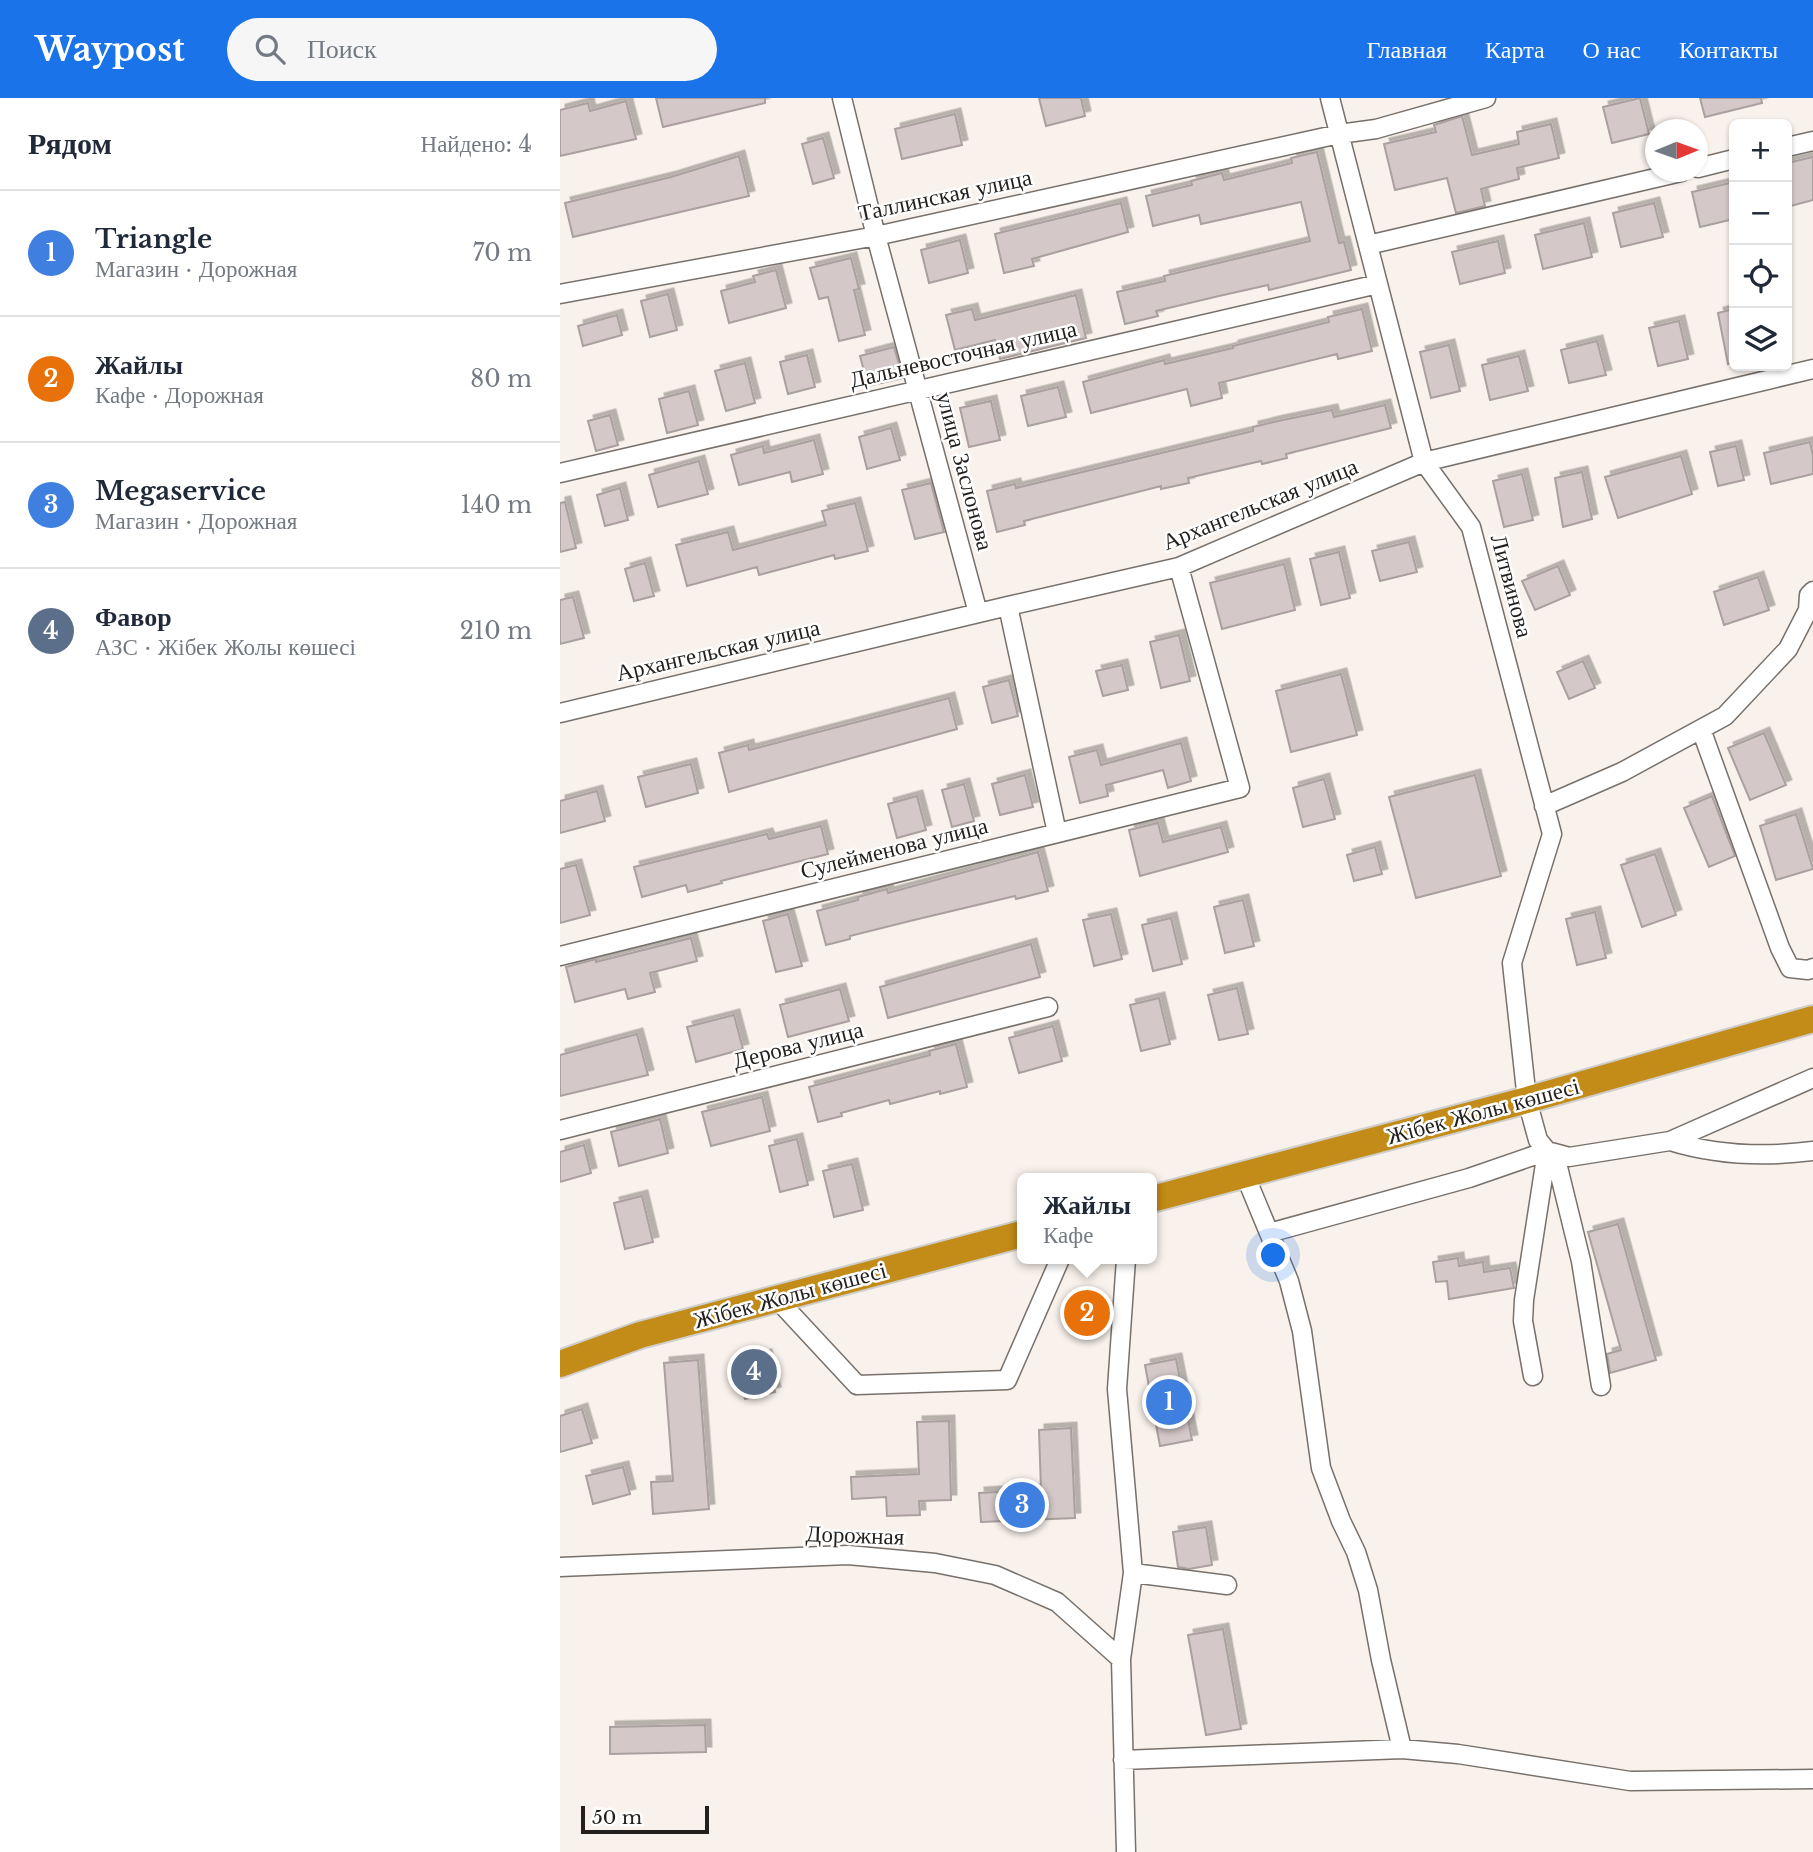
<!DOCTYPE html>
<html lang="ru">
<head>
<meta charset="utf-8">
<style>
  :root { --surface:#fff; --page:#f6f6f7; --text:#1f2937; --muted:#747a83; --line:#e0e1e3; --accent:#1a73e8 }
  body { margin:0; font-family:"Libre Baskerville",serif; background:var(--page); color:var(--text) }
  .controls { position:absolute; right:21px; top:21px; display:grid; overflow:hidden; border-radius:10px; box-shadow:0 2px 5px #0004 }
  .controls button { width:63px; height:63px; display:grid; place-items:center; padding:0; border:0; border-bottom:2px solid var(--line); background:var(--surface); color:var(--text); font:35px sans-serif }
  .compass { position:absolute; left:1085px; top:21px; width:63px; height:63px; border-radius:50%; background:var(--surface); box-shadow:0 2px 5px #0004; rotate:89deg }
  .scale { position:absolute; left:21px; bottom:18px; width:128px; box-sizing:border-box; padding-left:7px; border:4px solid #221f1d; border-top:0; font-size:19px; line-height:24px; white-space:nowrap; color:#221f1d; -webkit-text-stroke:5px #fff; paint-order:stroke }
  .you { position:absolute; left:714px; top:1158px; width:24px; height:24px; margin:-18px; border:5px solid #fff; border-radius:50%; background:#1a73e8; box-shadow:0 0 0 10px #1a73e833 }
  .badge { display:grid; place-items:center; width:46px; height:46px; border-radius:50%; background:var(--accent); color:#fff; font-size:23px; font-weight:700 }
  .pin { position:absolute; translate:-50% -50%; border:4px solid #fff; box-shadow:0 2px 7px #0006 }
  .popup { position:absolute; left:457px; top:1075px; width:140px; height:91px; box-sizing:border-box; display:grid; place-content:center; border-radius:10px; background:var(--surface); filter:drop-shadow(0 2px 5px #0005); font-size:23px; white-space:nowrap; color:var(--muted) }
  .popup b { font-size:26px; color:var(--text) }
  .popup::after { content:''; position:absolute; left:50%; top:100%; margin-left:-14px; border:14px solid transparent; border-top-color:var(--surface) }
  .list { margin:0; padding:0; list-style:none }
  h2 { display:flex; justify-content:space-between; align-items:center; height:91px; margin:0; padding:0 28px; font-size:30px }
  h2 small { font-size:23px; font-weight:400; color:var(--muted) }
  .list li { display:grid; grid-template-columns:46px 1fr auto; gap:21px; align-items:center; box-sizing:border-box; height:126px; padding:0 28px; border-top:2px solid var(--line) }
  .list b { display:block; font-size:26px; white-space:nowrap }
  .list p { margin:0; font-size:23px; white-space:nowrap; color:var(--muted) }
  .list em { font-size:23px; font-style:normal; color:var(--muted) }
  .icon { flex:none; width:38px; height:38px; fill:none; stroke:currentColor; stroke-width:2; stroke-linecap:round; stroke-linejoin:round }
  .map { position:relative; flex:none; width:1253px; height:1754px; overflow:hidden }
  header { display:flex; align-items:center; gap:42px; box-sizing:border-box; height:98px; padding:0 35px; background:var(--accent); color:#fff }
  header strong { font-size:33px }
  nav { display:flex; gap:38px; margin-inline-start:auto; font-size:24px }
  .search { width:490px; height:63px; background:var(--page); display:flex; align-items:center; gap:18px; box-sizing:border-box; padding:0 24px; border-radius:38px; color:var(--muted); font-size:26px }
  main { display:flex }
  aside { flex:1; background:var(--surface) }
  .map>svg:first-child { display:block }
  .building { fill:#d4c9c8; stroke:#aaa09f; stroke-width:2; filter:url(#shadow) }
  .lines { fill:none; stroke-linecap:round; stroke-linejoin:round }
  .minor-casing { stroke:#77706b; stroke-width:21 }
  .highway-casing { stroke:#cececd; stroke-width:30 }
  .minor { stroke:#fff; stroke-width:18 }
  .highway { stroke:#c38b17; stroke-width:26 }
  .labels { text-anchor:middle; stroke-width:5; stroke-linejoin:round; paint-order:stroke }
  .street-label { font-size:23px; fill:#221f1d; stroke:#fff }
</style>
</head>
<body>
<header>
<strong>Waypost</strong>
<div class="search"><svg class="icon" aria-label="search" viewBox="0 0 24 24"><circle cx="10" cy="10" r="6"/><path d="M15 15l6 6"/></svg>Поиск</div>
<nav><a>Главная</a><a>Карта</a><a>О нас</a><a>Контакты</a></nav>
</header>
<main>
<aside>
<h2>Рядом<small>Найдено: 4</small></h2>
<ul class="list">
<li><span class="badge" style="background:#3f7fe0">1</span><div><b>Triangle</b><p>Магазин · Дорожная</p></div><em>70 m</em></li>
<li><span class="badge" style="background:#e8710a">2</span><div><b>Жайлы</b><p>Кафе · Дорожная</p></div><em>80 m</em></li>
<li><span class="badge" style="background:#3f7fe0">3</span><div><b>Megaservice</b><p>Магазин · Дорожная</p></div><em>140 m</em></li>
<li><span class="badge" style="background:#5c6f8a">4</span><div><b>Фавор</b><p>АЗС · Жібек Жолы көшесі</p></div><em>210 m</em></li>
</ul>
</aside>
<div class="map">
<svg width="1253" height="1754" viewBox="0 0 1253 1754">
  <defs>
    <filter id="shadow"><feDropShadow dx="5.5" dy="-5.5" stdDeviation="0" flood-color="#0004"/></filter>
  </defs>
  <rect width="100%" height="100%" fill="#f9f1eb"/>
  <path class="building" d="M96,0H205V5L103,29Z
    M479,0H521L525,18L486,28Z
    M1080,0L1089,36L1052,45L1043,9Z
    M1140,0H1201L1202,5L1145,19Z
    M66,3L76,41L0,58V12L28,5L30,13Z
    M395,16L402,47L342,61L335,31Z
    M902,18L912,57L959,46L957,34L991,26L999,60L957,70L959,81L921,91L925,108L896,115L887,80L835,92L824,46L876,34L874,27Z
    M263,40L274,80L253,86L242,46Z
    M757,54L779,145L784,144L791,172L709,192L708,187L659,198L596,213L598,218L565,226L557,194L605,183L604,178L750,143L741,104L641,126L639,117L593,128L586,98L632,87L631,83L662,75L664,82L732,65L731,60Z
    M179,58L189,98L13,139L5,105L111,79Z
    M1253,59V102L1227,109V65Z
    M1174,84V121L1140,129L1132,94Z
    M561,105L568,134L472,161L474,168L444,175L435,136Z
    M1094,105L1103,139L1061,149L1053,115Z
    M1024,125L1032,159L983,171L975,137Z
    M400,142L408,175L369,185L361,152Z
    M938,143L945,175L900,186L892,154Z
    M291,160L299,191L294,192L305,237L279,243L268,199L259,201L250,170Z
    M216,172L226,210L169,225L161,193L195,184L193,178Z
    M108,196L117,232L90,239L81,203Z
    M516,197L526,240L440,261L435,242L395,252L386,217L412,211L415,222Z
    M802,211L812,253L778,261L777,256L659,285L662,300L631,308L627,291L531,315L523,284L604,262L605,266L673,250V248L769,224L768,219Z
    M1174,211V265L1168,266L1158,215Z
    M57,217L62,237L23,248L18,228Z
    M1119,223L1128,261L1098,268L1089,230Z
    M1037,243L1046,277L1009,285L1001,252Z
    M889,247L900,293L871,300L860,254Z
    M334,249L343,280L308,288L300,258Z
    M247,257L255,289L228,296L220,264Z
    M959,258L968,293L930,302L922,267Z
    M185,265L195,305L166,313L155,273Z
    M498,289L506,319L468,328L461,298Z
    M129,293L138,327L107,335L99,301Z
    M431,303L440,342L409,349L400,310Z
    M825,307L831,330L726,356L727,360L702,366L701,363L628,380L629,385L601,391V388L464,423L465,427L437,434L427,393L455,386L456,390L693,333V329L718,323L772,312L774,319Z
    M50,317L58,347L36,353L28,323Z
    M331,330L340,362L307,371L299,339Z
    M254,342L263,376L232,384L230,374L179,387L171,357L203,348L204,355Z
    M1250,344L1253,358V376L1211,386L1204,355Z
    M1176,348L1184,382L1158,388L1150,354Z
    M1121,358L1132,396L1058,420L1045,379Z
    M139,363L148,396L98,409L89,377Z
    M1022,374L1032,421L1003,429L995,380Z
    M962,376L973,422L944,429L933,383Z
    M371,385L384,434L355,441L342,392Z
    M60,390L68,422L45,428L37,397Z
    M5,404L16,450L0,454V405Z
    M295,405L308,453L275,461L274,457L199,477L197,469L127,488L116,447L168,434L173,452L266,427L262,413Z
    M849,444L857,474L820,483L812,453Z
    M779,454L790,500L761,507L750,461Z
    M85,465L94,498L74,503L65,471Z
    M724,466L735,512L662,531L650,485Z
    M998,468L1010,497L975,512L962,483Z
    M1198,479L1209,512L1164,527L1154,494Z
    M13,499L24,540L0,546V502Z
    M619,537L630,583L601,590L590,544Z
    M1023,563L1035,590L1009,601L997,574Z
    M562,567L568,592L543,598L536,573Z
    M781,576L797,637L731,654L716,593Z
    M449,582L458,618L432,625L423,589Z
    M389,600L397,631L169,694L159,655L188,647L189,652Z
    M1204,635L1226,687L1190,702L1168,650Z
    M621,645L631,683L608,690L603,672L546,687L548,698L520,705L509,659L537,652L541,667Z
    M131,666L138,695L86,709L78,679Z
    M465,677L473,709L440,717L432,686Z
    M915,677L941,778L856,800L829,699Z
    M764,681L775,721L743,729L733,690Z
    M404,686L414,723L392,729L382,692Z
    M37,693L45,723L0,735V703Z
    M357,698L366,732L337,740L328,706Z
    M1152,698L1175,758L1149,769L1124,710Z
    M1236,716L1253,771L1216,782L1200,728Z
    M598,725L603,744L661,729L668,754L580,778L569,732Z
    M261,728L268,756L161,783L162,785L128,794L126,787L82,799L74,769L207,736L209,741Z
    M815,749L822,776L794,783L787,757Z
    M478,754L488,793L456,801L455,798L354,822L290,838V841L266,847L257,813L298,802V799L327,791L328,795Z
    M1095,756L1116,817L1082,829L1061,767Z
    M16,767L30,817L0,825V771Z
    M683,802L694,848L665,855L654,809Z
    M1035,814L1046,860L1017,867L1006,821Z
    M228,816L242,868L216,874L203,823Z
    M551,816L562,861L534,868L523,822Z
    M611,820L622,866L593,873L582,827Z
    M131,840L137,863L90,875L95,894L68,901L65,891L15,904L6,869L36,861V864Z
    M471,846L480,879L328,920L320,889Z
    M677,890L688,936L659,942L648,897Z
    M280,891L289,923L228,939L220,907Z
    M599,900L610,946L581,953L570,907Z
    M174,917L183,951L136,964L127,929Z
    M493,928L502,963L459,975L449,940Z
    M77,936L88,977L0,998V957Z
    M396,946L407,989L380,996V993L330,1006L329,1002L281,1015L282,1018L258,1024L249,989L370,957L369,953Z
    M202,999L210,1033L151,1048L142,1014Z
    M100,1021L108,1055L59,1068L51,1034Z
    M237,1041L248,1087L220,1094L209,1048Z
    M24,1047L31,1075L0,1084V1054Z
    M292,1066L303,1112L274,1119L263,1073Z
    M82,1098L93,1144L65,1151L54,1105Z
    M1058,1126L1096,1262L1050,1275L1047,1256L1061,1252L1028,1134Z
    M898,1160L899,1168L923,1164L924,1174L950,1170L954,1190L889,1201L887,1183L876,1184L873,1164Z
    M206,1257L215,1294L185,1301L176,1265Z
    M616,1261L632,1342L600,1348L585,1267Z
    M138,1262L149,1411L93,1416L91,1384L113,1383L104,1265Z
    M22,1311L32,1345L0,1354V1318Z
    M389,1323L391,1402L359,1403L360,1417L327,1418L326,1399L292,1401L291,1379L359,1376L357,1324Z
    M511,1330L515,1420L421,1424L419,1395L481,1392L479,1332Z
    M63,1369L70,1396L33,1406L26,1378Z
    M646,1429L652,1467L629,1471L618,1469L613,1434Z
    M663,1531L681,1631L646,1637L628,1537Z
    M145,1627L146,1654L50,1656V1629Z"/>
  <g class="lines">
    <g class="minor-casing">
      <path id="minor" d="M282,0L316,138L418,515
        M770,0L864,364L911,429L992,736L952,865L967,1002L978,1042L987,1053L1009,1059L1110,1043L1253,980
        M1227,49L1253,43
        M1138,70L1174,61
        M808,147L1121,74
        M0,196L316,138L779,36L816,31L926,0
        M0,375L818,186
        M448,508L497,735
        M0,615L448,508L619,469L864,364L1253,271
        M1141,631L1220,850L1230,870L1248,872L1253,870
        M984,708L1062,674L1165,618L1228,551L1248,512L1249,497L1253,493
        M0,858L680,690L619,469
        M0,1032L488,909
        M1110,1043C1155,1057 1206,1059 1253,1053
        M995,1057L1021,1163L1041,1288
        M685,1077L729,1183L742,1233L761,1370L781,1423L796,1454L808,1492L821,1562L842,1651
        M709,1135L909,1080L987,1053L964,1202L963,1223L973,1278
        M566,1161L557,1291L573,1475L561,1561L566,1754
        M217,1201L297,1287L447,1282L500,1161
        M0,1469L288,1457L375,1465L435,1477L497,1504L561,1561
        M573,1475L667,1487
        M563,1662L842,1651L898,1656L1070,1683L1253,1681"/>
    </g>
    <g class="highway-casing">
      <path id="highway" d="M592,1101L967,1002L1253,921
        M0,1266L80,1237L462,1136"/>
    </g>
    <use href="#minor" class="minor"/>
    <use href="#highway" class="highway"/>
  </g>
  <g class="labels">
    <g class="street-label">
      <text transform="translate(385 97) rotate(-12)" y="8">Таллинская улица</text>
      <text transform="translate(403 256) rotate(-13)" y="8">Дальневосточная улица</text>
      <text transform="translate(405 373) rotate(75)" y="8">улица Заслонова</text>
      <text transform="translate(700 406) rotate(-22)" y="8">Архангельская улица</text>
      <text transform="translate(952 488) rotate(75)" y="8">Литвинова</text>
      <text transform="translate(158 552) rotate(-13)" y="8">Архангельская улица</text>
      <text transform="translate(334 750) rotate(-14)" y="8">Сулейменова улица</text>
      <text transform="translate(238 947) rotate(-14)" y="8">Дерова улица</text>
      <text transform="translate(923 1013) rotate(-15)" y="8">Жібек Жолы көшесі</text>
      <text transform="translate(230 1197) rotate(-15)" y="8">Жібек Жолы көшесі</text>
      <text transform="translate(295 1437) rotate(2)" y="8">Дорожная</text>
    </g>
  </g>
</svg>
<div class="controls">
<button>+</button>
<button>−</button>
<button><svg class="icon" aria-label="locate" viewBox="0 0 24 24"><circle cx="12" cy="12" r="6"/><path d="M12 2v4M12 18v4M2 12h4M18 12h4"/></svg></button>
<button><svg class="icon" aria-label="layers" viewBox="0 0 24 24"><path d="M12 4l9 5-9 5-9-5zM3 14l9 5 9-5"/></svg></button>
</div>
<svg class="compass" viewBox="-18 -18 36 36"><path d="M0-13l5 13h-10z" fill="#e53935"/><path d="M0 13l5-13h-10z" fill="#747a83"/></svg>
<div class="scale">50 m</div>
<div class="you"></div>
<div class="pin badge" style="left:609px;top:1304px;background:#3f7fe0">1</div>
<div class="pin badge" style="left:527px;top:1215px;background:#e8710a">2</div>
<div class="popup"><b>Жайлы</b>Кафе</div>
<div class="pin badge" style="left:462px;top:1407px;background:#3f7fe0">3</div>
<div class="pin badge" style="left:194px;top:1274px;background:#5c6f8a">4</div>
</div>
</main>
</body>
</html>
